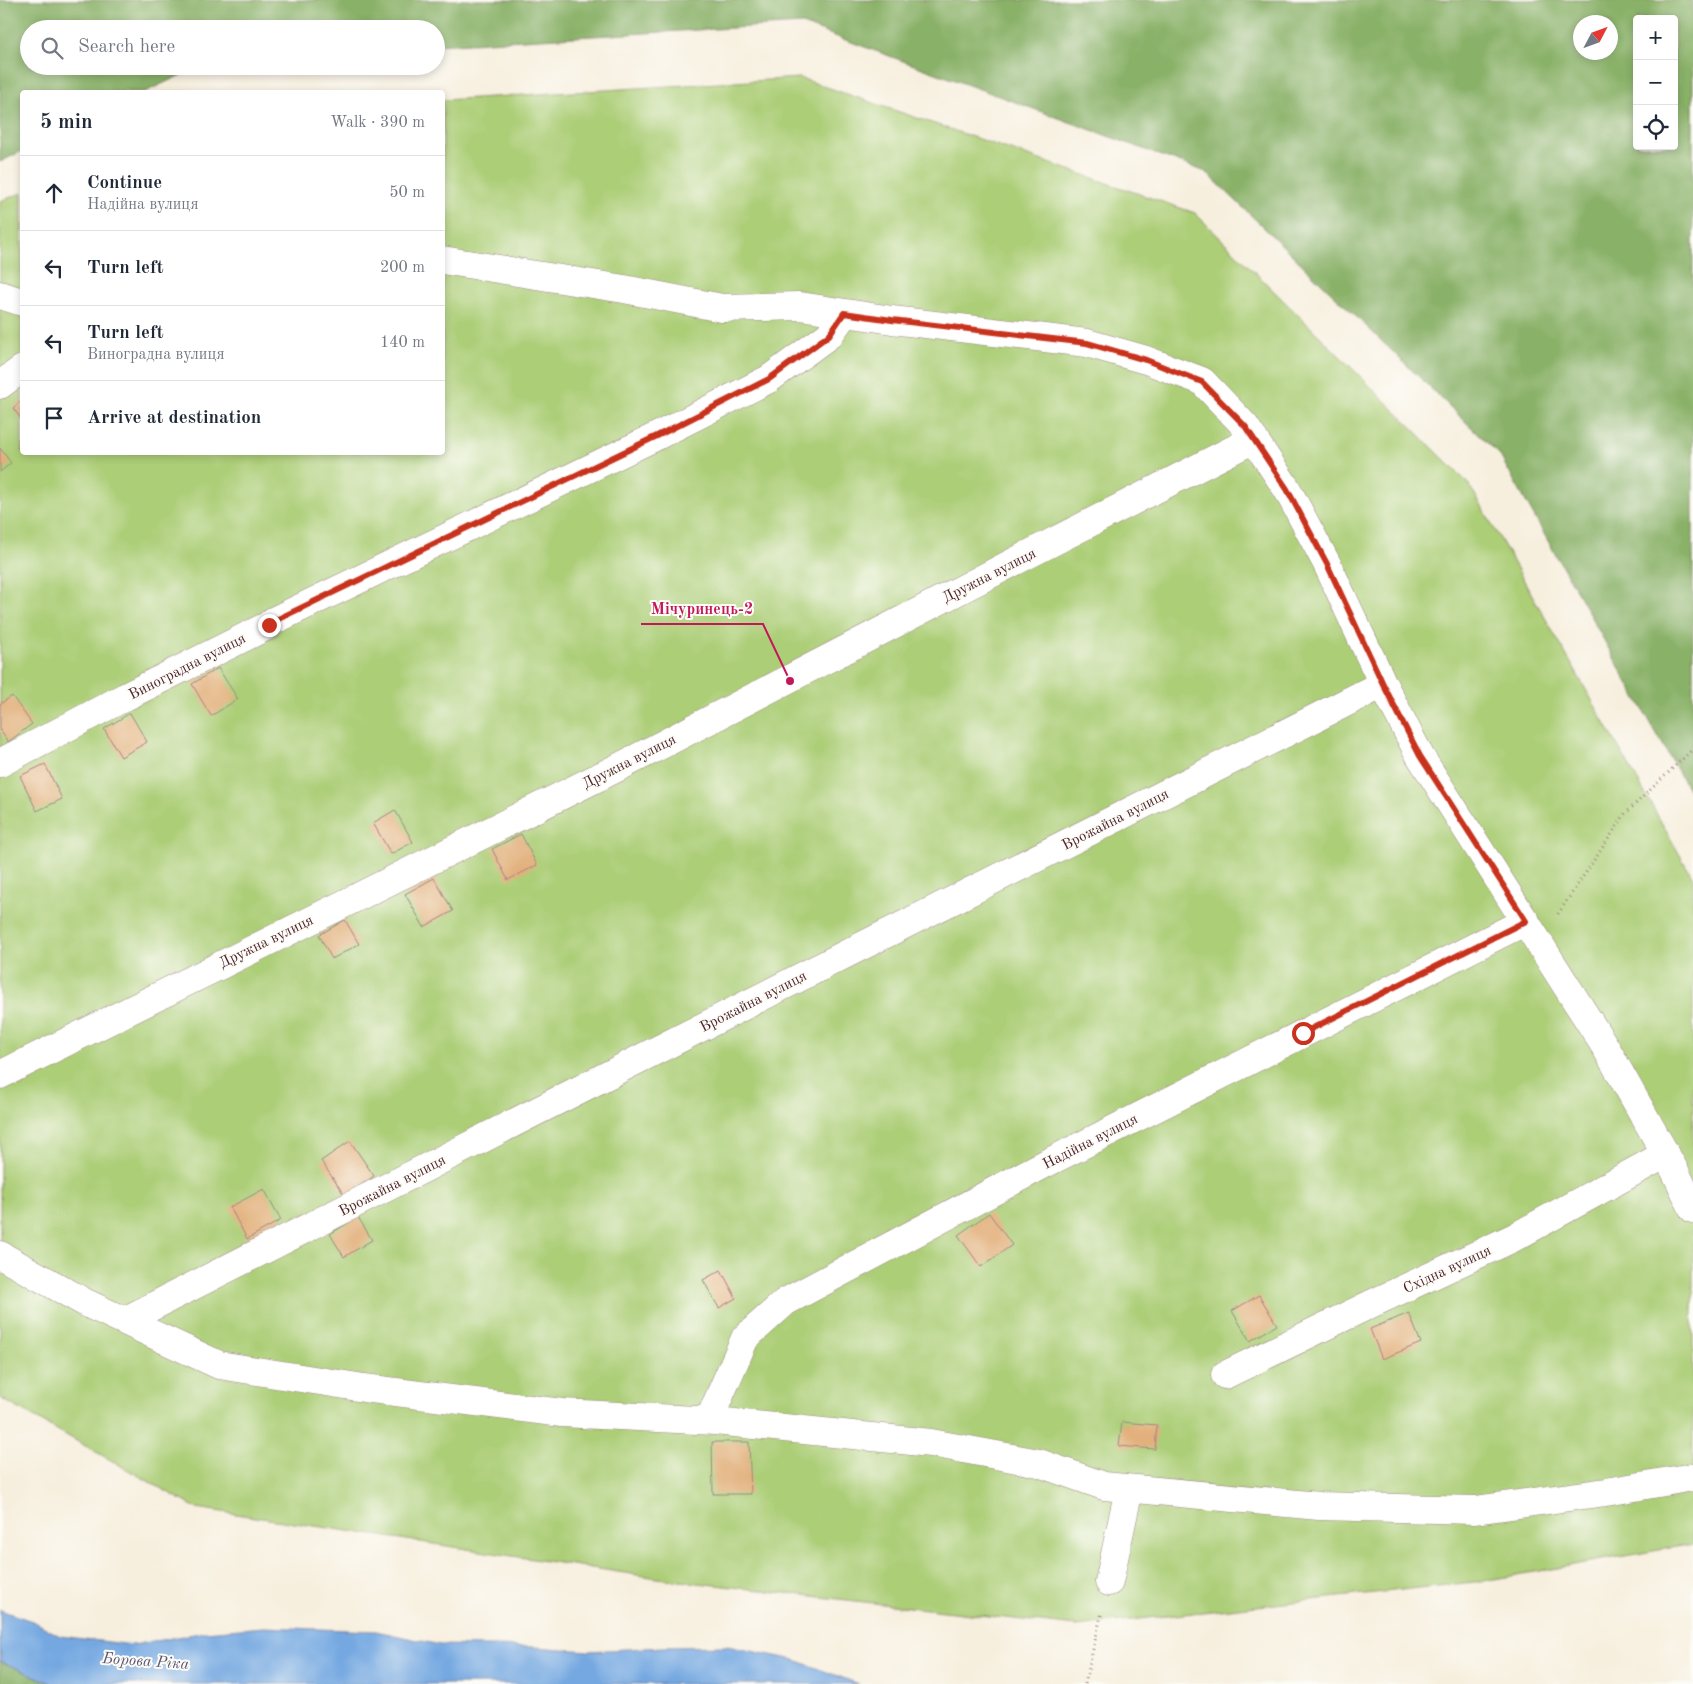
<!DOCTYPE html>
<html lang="en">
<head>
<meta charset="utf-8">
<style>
  :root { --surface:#fff; --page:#f6f6f7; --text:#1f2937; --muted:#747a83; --line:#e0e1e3 }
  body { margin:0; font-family:"Old Standard TT",serif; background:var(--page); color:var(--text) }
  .controls { position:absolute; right:15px; top:15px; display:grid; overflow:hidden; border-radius:5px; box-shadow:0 2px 8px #0003 }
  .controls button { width:45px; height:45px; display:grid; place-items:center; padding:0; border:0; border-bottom:1px solid var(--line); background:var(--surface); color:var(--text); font:25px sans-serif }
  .compass { position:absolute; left:1573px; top:15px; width:45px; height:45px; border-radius:50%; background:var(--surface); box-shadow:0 2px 8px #0003; rotate:49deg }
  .stop { position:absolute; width:15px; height:15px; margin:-11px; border:4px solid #c8321e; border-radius:50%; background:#fff }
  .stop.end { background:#c8321e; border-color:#fff; box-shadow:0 1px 5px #0008 }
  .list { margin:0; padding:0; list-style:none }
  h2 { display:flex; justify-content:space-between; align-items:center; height:65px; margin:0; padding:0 20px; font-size:21px }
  h2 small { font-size:16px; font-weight:400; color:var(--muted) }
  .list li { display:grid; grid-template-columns:32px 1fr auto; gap:15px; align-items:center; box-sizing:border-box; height:75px; padding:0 20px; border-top:1px solid var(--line) }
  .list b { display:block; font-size:19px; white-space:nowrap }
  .list p { margin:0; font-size:16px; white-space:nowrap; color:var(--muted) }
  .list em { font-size:16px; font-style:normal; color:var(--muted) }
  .icon { flex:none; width:28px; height:28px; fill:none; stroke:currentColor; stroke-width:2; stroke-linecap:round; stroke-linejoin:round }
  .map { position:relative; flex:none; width:1693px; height:1684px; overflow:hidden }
  .search { position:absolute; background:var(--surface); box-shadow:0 2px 8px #0003; left:20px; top:20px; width:425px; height:55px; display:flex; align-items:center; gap:12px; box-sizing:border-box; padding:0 18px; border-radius:28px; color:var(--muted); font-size:19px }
  .panel { position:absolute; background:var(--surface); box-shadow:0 2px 8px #0003; left:20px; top:90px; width:425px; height:365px; border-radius:5px }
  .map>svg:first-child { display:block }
  .green { fill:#acce77; stroke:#7b7651 }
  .forest { fill:#89b168; stroke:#6a684a; fill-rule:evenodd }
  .water { fill:#75a8e1; stroke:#606486 }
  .building { fill:#e2b07c }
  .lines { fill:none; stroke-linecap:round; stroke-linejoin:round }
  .minor-casing { stroke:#a08784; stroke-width:29 }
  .path { stroke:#a08784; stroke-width:3; stroke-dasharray:1 4; stroke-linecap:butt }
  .minor { stroke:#fff; stroke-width:28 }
  .route { stroke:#c8321e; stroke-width:6 }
  .labels { text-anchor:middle; stroke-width:4; stroke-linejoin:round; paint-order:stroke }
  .street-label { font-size:15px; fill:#4a1f2b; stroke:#fdfcf7 }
  .water-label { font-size:16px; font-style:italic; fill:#5b5674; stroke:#fdfcf7 }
  .leader { fill:none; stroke:#c2185b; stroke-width:2 }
  .callout-dot { fill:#c2185b; stroke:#fdfcf7; stroke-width:2 }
  .callout-label { font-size:16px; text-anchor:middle; font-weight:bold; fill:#c2185b; stroke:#fdfcf7; stroke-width:4; stroke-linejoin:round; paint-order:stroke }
</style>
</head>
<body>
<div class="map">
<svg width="1693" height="1684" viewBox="0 0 1693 1684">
  <rect width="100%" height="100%" fill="#fdfcf7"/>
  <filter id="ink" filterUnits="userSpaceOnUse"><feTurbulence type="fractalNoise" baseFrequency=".02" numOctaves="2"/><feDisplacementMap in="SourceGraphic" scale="10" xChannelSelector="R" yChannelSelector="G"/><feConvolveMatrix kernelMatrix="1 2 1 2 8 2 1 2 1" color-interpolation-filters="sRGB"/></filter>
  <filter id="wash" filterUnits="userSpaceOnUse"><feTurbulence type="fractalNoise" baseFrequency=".0096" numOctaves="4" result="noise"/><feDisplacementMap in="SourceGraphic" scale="20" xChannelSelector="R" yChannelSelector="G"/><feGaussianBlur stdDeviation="1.12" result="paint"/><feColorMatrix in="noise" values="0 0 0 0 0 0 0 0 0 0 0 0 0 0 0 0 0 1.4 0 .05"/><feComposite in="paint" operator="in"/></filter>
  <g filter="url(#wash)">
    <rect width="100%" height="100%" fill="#f7efde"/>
    <path class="green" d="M800,78L1195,213L1469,484L1693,878V1544L1483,1581L1076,1626L671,1580L196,1508L0,1398V201L22,193V452H442L443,100Z"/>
    <path class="forest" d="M0,0H1693V798L1499,454L1206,172L802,24L436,45V29H29V66H200L145,92H22V151L0,162ZM1637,19H1674V146H1637ZM1610,22V52H1580V22Z
      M0,1661L53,1684H0Z"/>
    <path class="water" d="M0,1610L35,1622L60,1636L133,1645L205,1632L263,1627L376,1631L440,1645L535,1647L588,1651L663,1647L727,1646L795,1660L859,1684H53L0,1661Z"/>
    <g id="blocks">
      <path class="building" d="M22,400V420L13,408Z
        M0,448L11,463L0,472Z
        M218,668L238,699L211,716L192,684Z
        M12,696L32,724L8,742L0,730V704Z
        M130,713L147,742L121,757L104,729Z
        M45,764L62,799L37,811L20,776Z
        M395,810L413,842L391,854L373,823Z
        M521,834L537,865L508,880L492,849Z
        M434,878L453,911L424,927L405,894Z
        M345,920L359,944L332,959L319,935Z
        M350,1141L374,1176L345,1196L321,1161Z
        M264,1189L281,1220L247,1239L230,1207Z
        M989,1213L1012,1245L981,1267L958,1235Z
        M358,1217L372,1240L344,1257L330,1234Z
        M721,1270L736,1298L719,1308L703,1280Z
        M1259,1295L1277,1325L1250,1341L1232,1311Z
        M1409,1313L1421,1343L1382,1359L1370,1329Z
        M1122,1422L1157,1425L1155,1449L1119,1446Z
        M712,1442H749L751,1494H713Z"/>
    </g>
  </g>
  <g filter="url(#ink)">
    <use href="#blocks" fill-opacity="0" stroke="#a08784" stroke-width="1"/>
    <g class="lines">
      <g class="minor-casing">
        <path id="minor" d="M442,260L624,289L722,308L800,306L892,320L1087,343L1146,360L1202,381L1245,426L1287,489L1327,564L1383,684L1420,756L1606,1048L1675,1171L1693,1209
          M0,295L22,302
          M0,385L22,369
          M0,763L125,697L269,625L273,621L657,436L769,379L829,335L845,313
          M0,1075L621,766L1037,550L1254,439
          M0,1255L86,1303L219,1365L364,1388L562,1413L715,1421L931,1443L1039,1463L1104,1486L1319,1506L1475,1510L1606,1492L1693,1477
          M124,1321L848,953L1383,684
          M1225,1375L1371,1304L1513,1238L1666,1154
          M715,1421L713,1411L745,1338L785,1302L1041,1166L1526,921
          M1109,1582L1129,1489"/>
      </g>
      <path class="path" d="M1558,914L1625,814L1693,749
        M1085,1684L1102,1611"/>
      <use href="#minor" class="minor"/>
    </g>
  </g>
  <g class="lines" filter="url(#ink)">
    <path class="route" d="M269,625L274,621L657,436L769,379L829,335L844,313L892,320L1087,343L1146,360L1202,382L1245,426L1287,489L1327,564L1383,684L1420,756L1526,921L1303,1033"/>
  </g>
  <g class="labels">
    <g class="street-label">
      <text transform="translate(989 575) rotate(-27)" y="5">Дружна вулиця</text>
      <text transform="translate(187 666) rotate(-27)" y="5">Виноградна вулиця</text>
      <text transform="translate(629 761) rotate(-27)" y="5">Дружна вулиця</text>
      <text transform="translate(1115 819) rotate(-27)" y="5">Врожайна вулиця</text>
      <text transform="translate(266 941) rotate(-26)" y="5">Дружна вулиця</text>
      <text transform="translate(753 1001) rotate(-27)" y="5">Врожайна вулиця</text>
      <text transform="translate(1090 1141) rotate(-27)" y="5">Надійна вулиця</text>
      <text transform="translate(392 1185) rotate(-27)" y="5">Врожайна вулиця</text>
      <text transform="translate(1447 1269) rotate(-25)" y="5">Східна вулиця</text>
    </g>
    <g class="water-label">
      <text transform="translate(146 1660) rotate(4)" y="6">Борова Ріка</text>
    </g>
  </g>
  <path class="leader" d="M790 681L763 624H641"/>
  <circle class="callout-dot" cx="790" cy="681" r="5"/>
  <g class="callout-label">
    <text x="702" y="614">Мічуринець-2</text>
  </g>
</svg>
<div class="controls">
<button>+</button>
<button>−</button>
<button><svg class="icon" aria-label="locate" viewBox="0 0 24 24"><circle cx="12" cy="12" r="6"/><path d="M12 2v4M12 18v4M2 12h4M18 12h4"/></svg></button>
</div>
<svg class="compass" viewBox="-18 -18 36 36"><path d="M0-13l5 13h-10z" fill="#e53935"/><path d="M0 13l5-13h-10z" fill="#747a83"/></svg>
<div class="stop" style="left:1303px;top:1033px"></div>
<div class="stop end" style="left:269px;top:625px"></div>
<div class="search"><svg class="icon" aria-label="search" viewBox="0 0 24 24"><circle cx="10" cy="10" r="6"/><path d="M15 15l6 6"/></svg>Search here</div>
<section class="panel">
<h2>5 min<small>Walk · 390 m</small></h2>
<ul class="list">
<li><svg class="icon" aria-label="ahead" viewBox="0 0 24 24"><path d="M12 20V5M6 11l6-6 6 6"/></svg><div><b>Continue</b><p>Надійна вулиця</p></div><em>50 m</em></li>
<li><svg class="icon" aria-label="left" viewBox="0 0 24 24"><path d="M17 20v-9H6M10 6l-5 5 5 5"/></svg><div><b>Turn left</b></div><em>200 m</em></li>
<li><svg class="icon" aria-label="left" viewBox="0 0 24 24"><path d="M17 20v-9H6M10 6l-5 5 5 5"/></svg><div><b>Turn left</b><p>Виноградна вулиця</p></div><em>140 m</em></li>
<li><svg class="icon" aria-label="arrive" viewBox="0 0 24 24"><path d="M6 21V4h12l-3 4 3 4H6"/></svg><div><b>Arrive at destination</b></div></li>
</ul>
</section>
</div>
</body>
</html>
